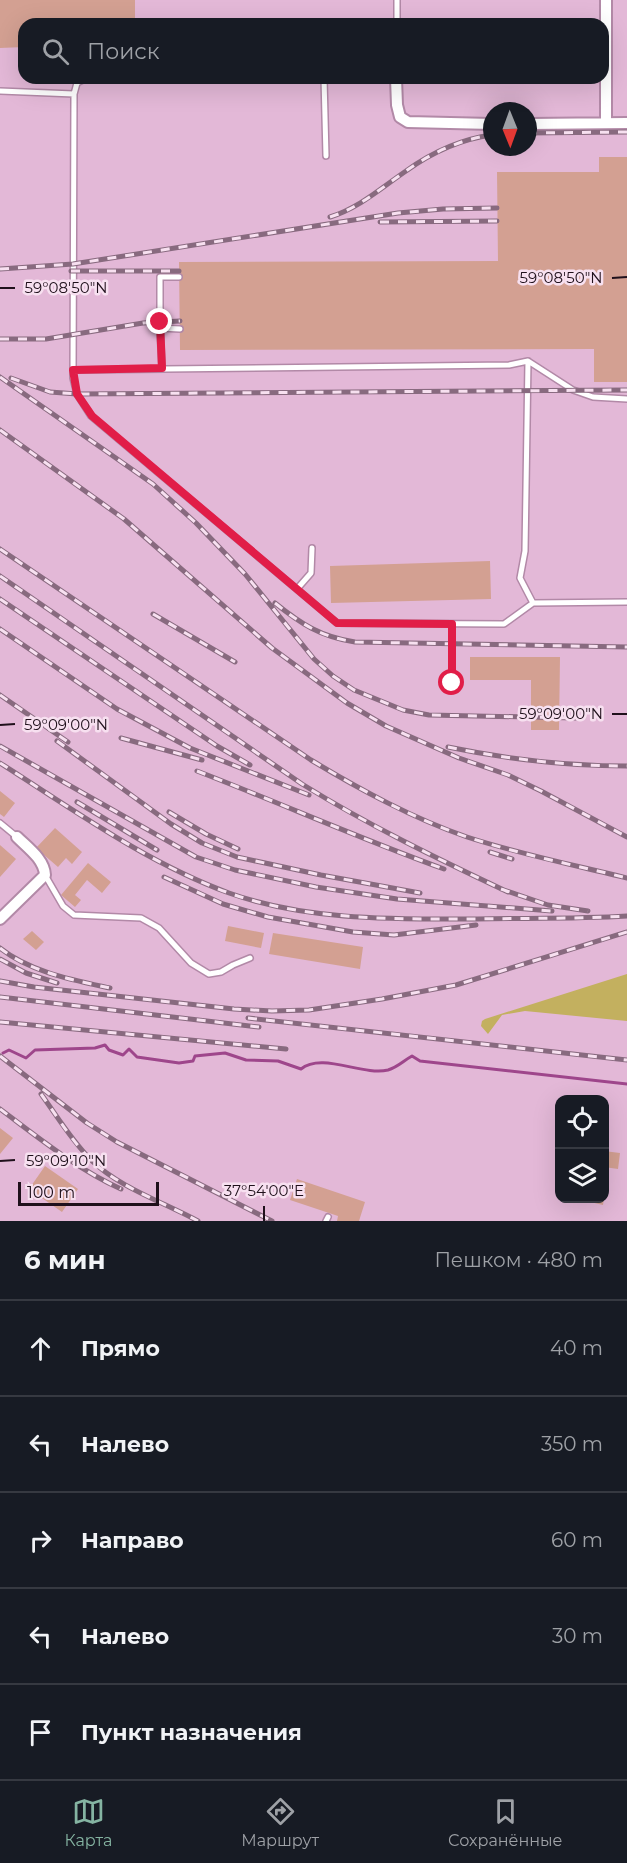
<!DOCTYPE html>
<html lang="ru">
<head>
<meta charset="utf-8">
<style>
  :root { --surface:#171b24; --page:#20242c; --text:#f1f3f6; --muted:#9ea1a6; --line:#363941; --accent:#85b4a2 }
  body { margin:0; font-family:Montserrat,sans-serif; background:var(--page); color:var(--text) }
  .controls { position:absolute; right:18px; bottom:18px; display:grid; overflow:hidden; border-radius:12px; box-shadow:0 6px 24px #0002 }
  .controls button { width:54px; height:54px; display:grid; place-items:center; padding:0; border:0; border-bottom:2px solid var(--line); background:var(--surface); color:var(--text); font:30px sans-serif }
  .compass { position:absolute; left:483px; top:102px; width:54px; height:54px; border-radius:50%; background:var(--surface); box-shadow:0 6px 24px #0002; rotate:179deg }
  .scale { position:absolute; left:18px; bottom:15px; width:141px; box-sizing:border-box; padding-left:6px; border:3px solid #1f101b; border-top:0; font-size:16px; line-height:21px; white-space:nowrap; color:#1f101b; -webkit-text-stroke:4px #f7e0f0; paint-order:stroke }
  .stop { position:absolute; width:18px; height:18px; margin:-14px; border:4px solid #e11d48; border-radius:50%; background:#fff }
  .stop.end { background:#e11d48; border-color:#fff; box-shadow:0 2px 6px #0008 }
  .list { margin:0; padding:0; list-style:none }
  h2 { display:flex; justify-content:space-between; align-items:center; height:78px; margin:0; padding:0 24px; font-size:26px }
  h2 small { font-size:20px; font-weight:400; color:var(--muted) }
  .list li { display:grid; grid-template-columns:39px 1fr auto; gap:18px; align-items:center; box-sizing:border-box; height:96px; padding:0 24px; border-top:2px solid var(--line) }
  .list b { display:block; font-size:22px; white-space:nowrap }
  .list em { font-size:20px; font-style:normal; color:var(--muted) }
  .icon { flex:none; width:33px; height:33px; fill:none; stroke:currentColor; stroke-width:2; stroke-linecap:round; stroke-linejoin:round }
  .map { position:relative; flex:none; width:627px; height:1221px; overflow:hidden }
  .search { position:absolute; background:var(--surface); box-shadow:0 6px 24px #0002; left:18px; right:18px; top:18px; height:66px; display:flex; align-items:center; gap:15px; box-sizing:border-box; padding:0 21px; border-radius:18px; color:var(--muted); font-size:22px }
  .sheet { height:558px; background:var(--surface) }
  nav { display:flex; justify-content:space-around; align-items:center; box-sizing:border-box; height:84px; border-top:2px solid var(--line); background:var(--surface); font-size:16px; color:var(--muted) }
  nav a { display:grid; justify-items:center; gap:3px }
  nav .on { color:var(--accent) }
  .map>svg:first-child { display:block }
  .green { fill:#c3b05f }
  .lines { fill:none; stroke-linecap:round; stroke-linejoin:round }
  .stream { stroke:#9e468b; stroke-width:3 }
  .building { fill:#d3a092 }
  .service-casing { stroke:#b289a7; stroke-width:8 }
  .minor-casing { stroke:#b289a7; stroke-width:14 }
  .service { stroke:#fff; stroke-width:5 }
  .minor { stroke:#fff; stroke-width:10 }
  .rail-casing { stroke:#886a7f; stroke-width:5 }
  .rail { stroke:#f7e0f0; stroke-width:3; stroke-dasharray:9; stroke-linecap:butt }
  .route { stroke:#e11d48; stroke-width:8 }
  .ticks { fill:none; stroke:#1f101b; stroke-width:2 }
  .ticks-label { font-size:15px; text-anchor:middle; fill:#1f101b; stroke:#f7e0f0; stroke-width:5; stroke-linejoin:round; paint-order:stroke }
</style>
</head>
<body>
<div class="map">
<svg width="627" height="1221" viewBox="0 0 627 1221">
  <rect width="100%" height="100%" fill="#e3b8d7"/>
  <path class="green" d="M627,974V1021L525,1011L502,1015L488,1034L481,1026L482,1021L485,1019Z"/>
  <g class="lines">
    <path class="stream" d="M3,1053L9,1050L26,1058L35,1050L95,1048L105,1045L109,1050L123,1055L129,1049L137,1057L179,1063L193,1061L195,1056L225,1053L246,1060L278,1061L301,1069C322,1052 362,1076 388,1070C398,1067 403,1061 412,1056L420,1061L627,1084"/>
  </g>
  <path class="building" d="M0,0H135V24H24V47L0,48Z
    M599,157H627V382H594V349L180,350L179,262L498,261L497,172H599Z
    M490,561L491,599L331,603L330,566Z
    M470,657H560L559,730H531V680H470Z
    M0,791L15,803L4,817L0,814Z
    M55,828L82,852L72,864L66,858L58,867L36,848Z
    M0,845L16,859L0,877Z
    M88,863L111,882L102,893L87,880L75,895L81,900L75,907L61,895Z
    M228,926L264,933L261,948L225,941Z
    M32,931L44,942L36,950L23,939Z
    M273,933L363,947L360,969L269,954Z
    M0,1128L13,1138L0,1154Z
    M604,1151L620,1153L618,1169L604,1167Z
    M45,1166L78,1189L62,1212L29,1189Z
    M297,1179L365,1202L359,1221H337L338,1216L290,1200Z
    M573,1198H604L603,1205Z"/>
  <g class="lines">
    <g class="service-casing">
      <path id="service" d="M397,24V0
        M87,78L77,83L74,94L73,378L77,394L91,416L337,623L504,624L533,603L627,602
        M324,78L326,156
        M0,91L74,94
        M160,328V277H179
        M528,361L525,551L520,578L533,603
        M162,368L160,328L180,329
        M73,370L509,365L528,361L573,390L593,397L627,399
        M297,589L311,573L312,548
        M452,624V683
        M0,823L17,837
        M45,875L63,906L74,915L141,918L159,928L191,963L209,974L221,972L233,965L250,958
        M326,1221L328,1217"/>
    </g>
    <g class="minor-casing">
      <path id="minor" d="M606,0V123
        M396,78L397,105L400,117L408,122L492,124
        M528,124L627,123
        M0,919L45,875C44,859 28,848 17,837"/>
    </g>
    <use href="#service" class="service"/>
    <use href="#minor" class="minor"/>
    <g class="rail-casing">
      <path id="rail" d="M528,133L627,132
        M330,217C359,208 381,188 406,171C431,153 461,139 492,135
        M380,222L497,221
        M0,269L73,264L398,213L443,209L497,208
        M71,271H179
        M0,339H46L143,323L180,321
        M0,377L153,484L196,523L245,574L314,659L333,676L354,690L403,710L429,715L576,718
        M11,378L50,392L77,394L627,390
        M0,430L124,519L272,648L347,703L386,726L459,758L508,775L541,791L627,837
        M0,549L311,760C361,790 412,818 467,837C519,854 574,865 627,878
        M0,576L302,784C368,825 438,859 508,892
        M0,599L217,746L250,765
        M275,603C301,624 321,637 355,642L627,647
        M153,614L235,662
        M0,629L117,709L190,748L309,795
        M0,695L68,742
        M121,738L202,760
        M57,741L171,824L202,843L237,857L321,875L420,893
        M0,746L196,857L235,870L316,887L397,899L552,911
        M448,747C506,759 568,766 627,766
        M0,763C74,810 147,863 229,893C308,921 395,919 477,919C527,918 577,919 627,916
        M197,771C280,803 361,839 444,869
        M77,802L157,850
        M169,812L206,834L238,849
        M490,852L512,859
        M164,877L223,904L268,917L353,932L394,935L476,925
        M501,889L548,905L588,911
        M0,948C30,972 73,980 110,988
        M0,959L26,973L57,983
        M0,981L34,987L234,1009L272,1011L309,1010L382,999L456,985L627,932
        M0,997L259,1027
        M248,1018L627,1060
        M0,1022L286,1049
        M0,1056L87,1123L117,1142L272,1221
        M41,1094C57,1116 71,1140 91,1160C120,1188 163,1202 198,1221
        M0,1109C39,1138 77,1169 121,1189"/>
    </g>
    <use href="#rail" class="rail"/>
  </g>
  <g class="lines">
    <path class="route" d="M160,322L162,368L73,370L77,394L92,416L337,623L452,624V683"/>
  </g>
  <path class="ticks" d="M612,278L627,277M0,288H15M612,714H627M0,725L15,724M0,1161L15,1160M264,1206V1221"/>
  <g class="ticks-label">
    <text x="561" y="283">59°08'50"N</text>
    <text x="66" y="293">59°08'50"N</text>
    <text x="561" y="719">59°09'00"N</text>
    <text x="66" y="730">59°09'00"N</text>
    <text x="66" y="1166">59°09'10"N</text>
    <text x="264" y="1196">37°54'00"E</text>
  </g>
</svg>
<div class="controls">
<button><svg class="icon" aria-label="locate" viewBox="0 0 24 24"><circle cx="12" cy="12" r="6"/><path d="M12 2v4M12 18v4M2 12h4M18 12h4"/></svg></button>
<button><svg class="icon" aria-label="layers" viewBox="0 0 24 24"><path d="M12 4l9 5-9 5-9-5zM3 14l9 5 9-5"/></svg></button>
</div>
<svg class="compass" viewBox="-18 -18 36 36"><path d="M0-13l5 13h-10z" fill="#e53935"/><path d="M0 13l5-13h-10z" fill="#9ea1a6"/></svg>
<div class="scale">100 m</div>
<div class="stop" style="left:452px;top:683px"></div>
<div class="stop end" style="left:160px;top:322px"></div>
<div class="search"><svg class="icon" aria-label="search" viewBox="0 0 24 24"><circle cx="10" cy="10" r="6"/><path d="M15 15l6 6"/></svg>Поиск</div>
</div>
<section class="sheet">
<h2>6 мин<small>Пешком · 480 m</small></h2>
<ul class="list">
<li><svg class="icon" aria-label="ahead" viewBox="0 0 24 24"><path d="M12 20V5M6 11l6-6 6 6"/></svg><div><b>Прямо</b></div><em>40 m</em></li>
<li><svg class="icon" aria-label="left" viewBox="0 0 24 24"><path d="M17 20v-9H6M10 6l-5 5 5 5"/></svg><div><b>Налево</b></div><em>350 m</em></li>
<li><svg class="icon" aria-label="right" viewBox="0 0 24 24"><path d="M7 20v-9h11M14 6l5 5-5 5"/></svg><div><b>Направо</b></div><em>60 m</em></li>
<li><svg class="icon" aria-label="left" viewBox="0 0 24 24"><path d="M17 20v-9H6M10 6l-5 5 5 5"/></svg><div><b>Налево</b></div><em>30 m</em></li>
<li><svg class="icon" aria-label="arrive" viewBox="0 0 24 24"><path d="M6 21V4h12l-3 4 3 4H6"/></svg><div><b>Пункт назначения</b></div></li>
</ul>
</section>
<nav>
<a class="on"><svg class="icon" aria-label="map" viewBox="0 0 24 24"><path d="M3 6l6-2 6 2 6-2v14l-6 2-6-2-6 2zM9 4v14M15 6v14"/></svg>Карта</a>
<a><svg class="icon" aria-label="directions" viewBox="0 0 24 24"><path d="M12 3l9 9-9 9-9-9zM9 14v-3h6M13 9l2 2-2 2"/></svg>Маршрут</a>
<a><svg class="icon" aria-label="saved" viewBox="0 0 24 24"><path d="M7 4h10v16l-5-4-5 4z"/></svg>Сохранённые</a>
</nav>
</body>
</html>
